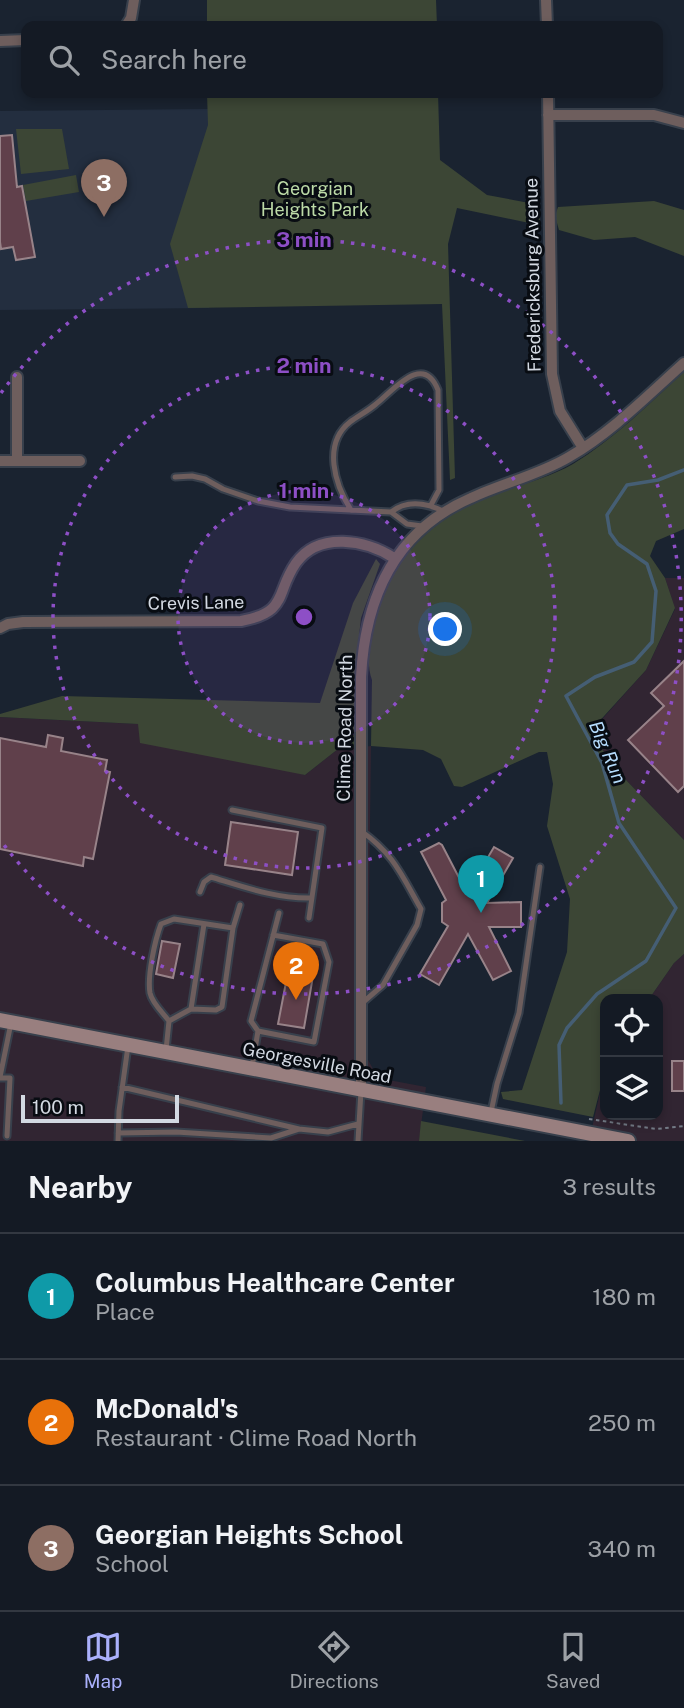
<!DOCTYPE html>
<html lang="en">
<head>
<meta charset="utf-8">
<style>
  :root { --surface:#141a24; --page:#1d232c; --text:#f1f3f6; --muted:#9da1a6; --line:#333841; --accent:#aab0fb }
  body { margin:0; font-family:"Public Sans",sans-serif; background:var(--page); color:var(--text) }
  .controls { position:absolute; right:21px; bottom:21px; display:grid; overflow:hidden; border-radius:14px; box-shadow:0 4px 10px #0003 }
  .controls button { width:63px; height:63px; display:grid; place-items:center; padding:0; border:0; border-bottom:2px solid var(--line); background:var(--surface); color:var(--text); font:35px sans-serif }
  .scale { position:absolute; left:21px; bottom:18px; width:158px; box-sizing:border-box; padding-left:7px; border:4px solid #d3d9e2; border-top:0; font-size:19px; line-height:24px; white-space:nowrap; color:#d3d9e2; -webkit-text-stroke:5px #080c12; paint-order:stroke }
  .you { position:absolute; left:446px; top:630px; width:24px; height:24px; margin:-18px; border:5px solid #fff; border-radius:50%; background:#1a73e8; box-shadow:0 0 0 10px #1a73e833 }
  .badge { display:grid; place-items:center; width:46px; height:46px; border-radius:50%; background:var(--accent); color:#fff; font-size:23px; font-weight:700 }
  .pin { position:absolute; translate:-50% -58px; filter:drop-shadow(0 2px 4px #0008) }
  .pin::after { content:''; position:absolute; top:37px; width:24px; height:21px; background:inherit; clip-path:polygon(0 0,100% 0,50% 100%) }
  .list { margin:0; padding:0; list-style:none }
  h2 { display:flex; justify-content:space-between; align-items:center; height:91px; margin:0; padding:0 28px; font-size:30px }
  h2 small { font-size:23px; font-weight:400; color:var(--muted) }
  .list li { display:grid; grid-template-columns:46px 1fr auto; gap:21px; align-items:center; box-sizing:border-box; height:126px; padding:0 28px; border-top:2px solid var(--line) }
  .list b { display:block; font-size:26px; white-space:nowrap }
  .list p { margin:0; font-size:23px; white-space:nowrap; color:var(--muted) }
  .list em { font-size:23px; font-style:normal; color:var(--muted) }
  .icon { flex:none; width:38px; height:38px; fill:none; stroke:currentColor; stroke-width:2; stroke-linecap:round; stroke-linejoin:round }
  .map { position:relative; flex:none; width:684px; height:1141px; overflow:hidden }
  .search { position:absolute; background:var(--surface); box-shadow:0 4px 10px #0003; left:21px; right:21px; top:21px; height:77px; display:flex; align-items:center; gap:18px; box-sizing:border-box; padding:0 24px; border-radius:14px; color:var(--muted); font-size:26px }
  .sheet { height:469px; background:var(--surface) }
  nav { display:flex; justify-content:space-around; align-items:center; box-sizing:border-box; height:98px; border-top:2px solid var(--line); background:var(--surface); font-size:19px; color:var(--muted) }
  nav a { display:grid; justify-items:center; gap:4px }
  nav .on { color:var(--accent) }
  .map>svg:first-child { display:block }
  .commercial { fill:#312532 }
  .built { fill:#232e3f }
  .green { fill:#3c4635 }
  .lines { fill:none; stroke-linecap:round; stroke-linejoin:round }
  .stream { stroke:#455e74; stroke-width:3.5 }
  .building { fill:#60404b; stroke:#988389; stroke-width:2 }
  .lane-casing { stroke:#38404c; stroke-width:9 }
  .street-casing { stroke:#38404c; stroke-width:14 }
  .secondary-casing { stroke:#38404c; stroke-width:18 }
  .path { stroke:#747c87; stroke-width:2; stroke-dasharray:3.5 3.5; stroke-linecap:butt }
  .lane { stroke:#6e5e5d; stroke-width:5 }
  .street { stroke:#6e5e5d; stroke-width:10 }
  .secondary { stroke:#997f7f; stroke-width:14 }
  .ring { fill:none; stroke:#8d4fc6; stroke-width:3.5; stroke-dasharray:3.5 7 }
  .labels { text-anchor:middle; stroke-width:6; stroke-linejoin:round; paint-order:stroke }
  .park-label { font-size:18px; fill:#bcdaa7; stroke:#080c12 }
  .street-label { font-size:18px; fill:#d3d9e2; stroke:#080c12 }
  .water-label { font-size:19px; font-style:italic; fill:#b4dbfc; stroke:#080c12 }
  .centre { fill:#8d4fc6; stroke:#080c12; stroke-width:3.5 }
  .ring-label { font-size:21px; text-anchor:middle; font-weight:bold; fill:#8d4fc6; stroke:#080c12; stroke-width:6; stroke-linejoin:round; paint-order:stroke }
</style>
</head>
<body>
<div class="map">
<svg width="684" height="1141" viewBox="0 0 684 1141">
  <rect width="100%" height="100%" fill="#1a2330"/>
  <path class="commercial" d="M665,578H684V840L627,781L594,739L595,727L646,670L675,609Z
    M0,717L138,724L305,775L338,749L371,746L367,1058L378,1078L426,1087L419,1141H0Z
    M684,954V1141H589L605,1071V1115H658V999H649L674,963Z"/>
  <path class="built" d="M208,109L209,308L0,310V111Z"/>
  <path class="green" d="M207,0H436L437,26H207Z
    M207,93H438L440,160L487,195L540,205V221L534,224L457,208L448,244L455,478L450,480L442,304L188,308L170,244L208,125Z
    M16,129H62L69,169L21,174Z
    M76,175L79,192L26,201L23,185Z
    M654,201L684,210V256L635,237L594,240L559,230L555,216L558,207Z
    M684,372V529L656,541L650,556L665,578L675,608L646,670L595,726L594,739L627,781L684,840V954L674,963L649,999H605V1071L593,1117L503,1099L501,1092L522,1090L567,952L570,899L547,826L553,784L547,752H539L462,787L454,786L441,759L423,750L371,746L372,680C365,661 371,636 376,617C388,564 429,522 478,501C509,487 543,481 573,464C614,439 649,404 684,372Z
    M376,559L380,564L361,618L357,654L355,748L338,749L305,775L140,743L138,724L0,717V714L62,696L320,703L353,603Z
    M421,1121L525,1141H419Z"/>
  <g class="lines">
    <path class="stream" d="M561,1103L559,1045L567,1028L597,994L646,961L676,908L619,823L602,763L566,696L595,677L634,662L652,642L656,591L647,564L618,544L610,533L607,515L627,485L658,480L684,470"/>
  </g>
  <path class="building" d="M12,135L17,187L22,186L35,257L16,260L13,247L1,249L0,242V136Z
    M684,661V786L678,792L628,740L664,706L651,693Z
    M48,735L63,738L61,751L107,760L105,771L110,772L93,859L84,857L83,866L0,849V738L46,747Z
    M231,822L298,832L292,875L225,865Z
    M439,843L442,845L467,893L494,847L513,858L487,903L521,902V927H489L511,971L493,980L468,934L439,985L420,974L448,926L442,922V903L446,900L421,852Z
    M162,941L180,944L173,978L156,974Z
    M288,972L313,976L304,1028L278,1024Z
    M672,1061H684V1091H672Z"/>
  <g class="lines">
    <g class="lane-casing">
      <path id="lane" d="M175,477L192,476L205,479L223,489L258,501L290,507L391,512L407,524L422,526
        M351,510C335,485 322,444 350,422C358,416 368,411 376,404C393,391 423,352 438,390L439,490L431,505
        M391,512C408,499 427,503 445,512
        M232,810L322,828L309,918
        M200,892L204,882L211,877C244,887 277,899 312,898
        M204,924L191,1009L216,1010L222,1007L233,928
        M273,935L323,944L329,962L314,1042L258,1031L251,1021L279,913
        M361,1004L383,985L417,925L421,909C402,876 394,854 361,831
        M169,1021L191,1009
        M166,1050L169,1021C163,1013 152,1003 150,993C147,976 155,940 161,924L174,919L233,928L240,905
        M252,1067L258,1031
        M0,1077L11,1023
        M0,1078H10L7,1136
        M491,1112L497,1084L519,1013L540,867
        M299,1129L328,1132L358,1124
        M118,1133L176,1132L271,1138L299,1129L122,1087
        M118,1141L119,1111L128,1046
        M358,1141L361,1091"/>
    </g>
    <g class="street-casing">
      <path id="street" d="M546,0L547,26
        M126,26L131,18L134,0
        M0,41L26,40
        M548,93L552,374L560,411L583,448
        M548,115H654L684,123
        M17,377V461
        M0,461H80
        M0,628L8,624L23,622L241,621C289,612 275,593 296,563C319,531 366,540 394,558
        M361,1091V677C365,598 394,531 471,498C503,483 539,475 569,457C612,432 647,396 684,363"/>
    </g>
    <g class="secondary-casing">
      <path id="secondary" d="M0,1020L628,1141"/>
    </g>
    <path class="path" d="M589,1119L656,1129L684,1126"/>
    <use href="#lane" class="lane"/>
    <use href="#street" class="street"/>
    <use href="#secondary" class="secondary"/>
  </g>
  <circle cx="304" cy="617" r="126" fill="#8d4fc6" fill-opacity=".12"/>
  <g class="ring">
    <circle cx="304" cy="617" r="126"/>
    <circle cx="304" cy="617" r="251"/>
    <path d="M1 393A377 377 0 1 1 1 841"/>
  </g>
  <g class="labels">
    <g class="park-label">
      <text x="315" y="195">Georgian<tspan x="315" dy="21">Heights Park</tspan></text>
    </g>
    <g class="street-label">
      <text transform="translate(533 275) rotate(-91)" y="6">Fredericksburg Avenue</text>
      <text transform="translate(196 603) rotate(-1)" y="6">Crevis Lane</text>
      <text transform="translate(345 728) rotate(-89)" y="6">Clime Road North</text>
      <text transform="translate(317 1063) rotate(11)" y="6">Georgesville Road</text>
    </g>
    <g class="water-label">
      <text transform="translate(608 752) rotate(67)" y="7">Big Run</text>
    </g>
  </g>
  <circle cx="304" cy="617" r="10" class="centre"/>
  <g class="ring-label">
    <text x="304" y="247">3 min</text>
    <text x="304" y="373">2 min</text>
    <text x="304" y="498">1 min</text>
  </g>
</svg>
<div class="controls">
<button><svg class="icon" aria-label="locate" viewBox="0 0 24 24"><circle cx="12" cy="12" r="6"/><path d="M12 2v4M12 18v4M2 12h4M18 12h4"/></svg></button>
<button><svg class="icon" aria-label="layers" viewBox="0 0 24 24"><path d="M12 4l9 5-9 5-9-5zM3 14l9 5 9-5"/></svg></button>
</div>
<div class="scale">100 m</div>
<div class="you"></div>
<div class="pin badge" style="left:481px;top:913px;background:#0f9aa8">1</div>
<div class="pin badge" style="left:296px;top:1000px;background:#e8710a">2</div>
<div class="pin badge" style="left:104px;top:217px;background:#8d6e63">3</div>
<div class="search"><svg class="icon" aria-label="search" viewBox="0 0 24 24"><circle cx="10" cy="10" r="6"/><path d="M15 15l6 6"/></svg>Search here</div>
</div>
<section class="sheet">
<h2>Nearby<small>3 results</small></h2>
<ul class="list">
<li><span class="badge" style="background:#0f9aa8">1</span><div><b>Columbus Healthcare Center</b><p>Place</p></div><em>180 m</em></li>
<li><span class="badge" style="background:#e8710a">2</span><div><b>McDonald's</b><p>Restaurant · Clime Road North</p></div><em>250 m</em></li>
<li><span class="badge" style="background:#8d6e63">3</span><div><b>Georgian Heights School</b><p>School</p></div><em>340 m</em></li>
</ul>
</section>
<nav>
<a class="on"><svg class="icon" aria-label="map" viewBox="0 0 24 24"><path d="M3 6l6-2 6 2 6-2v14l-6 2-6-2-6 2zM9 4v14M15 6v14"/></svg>Map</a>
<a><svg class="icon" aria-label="directions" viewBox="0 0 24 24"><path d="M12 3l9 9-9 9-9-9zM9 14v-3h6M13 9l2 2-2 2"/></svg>Directions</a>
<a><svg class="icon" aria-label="saved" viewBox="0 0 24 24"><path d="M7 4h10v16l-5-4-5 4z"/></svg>Saved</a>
</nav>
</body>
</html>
